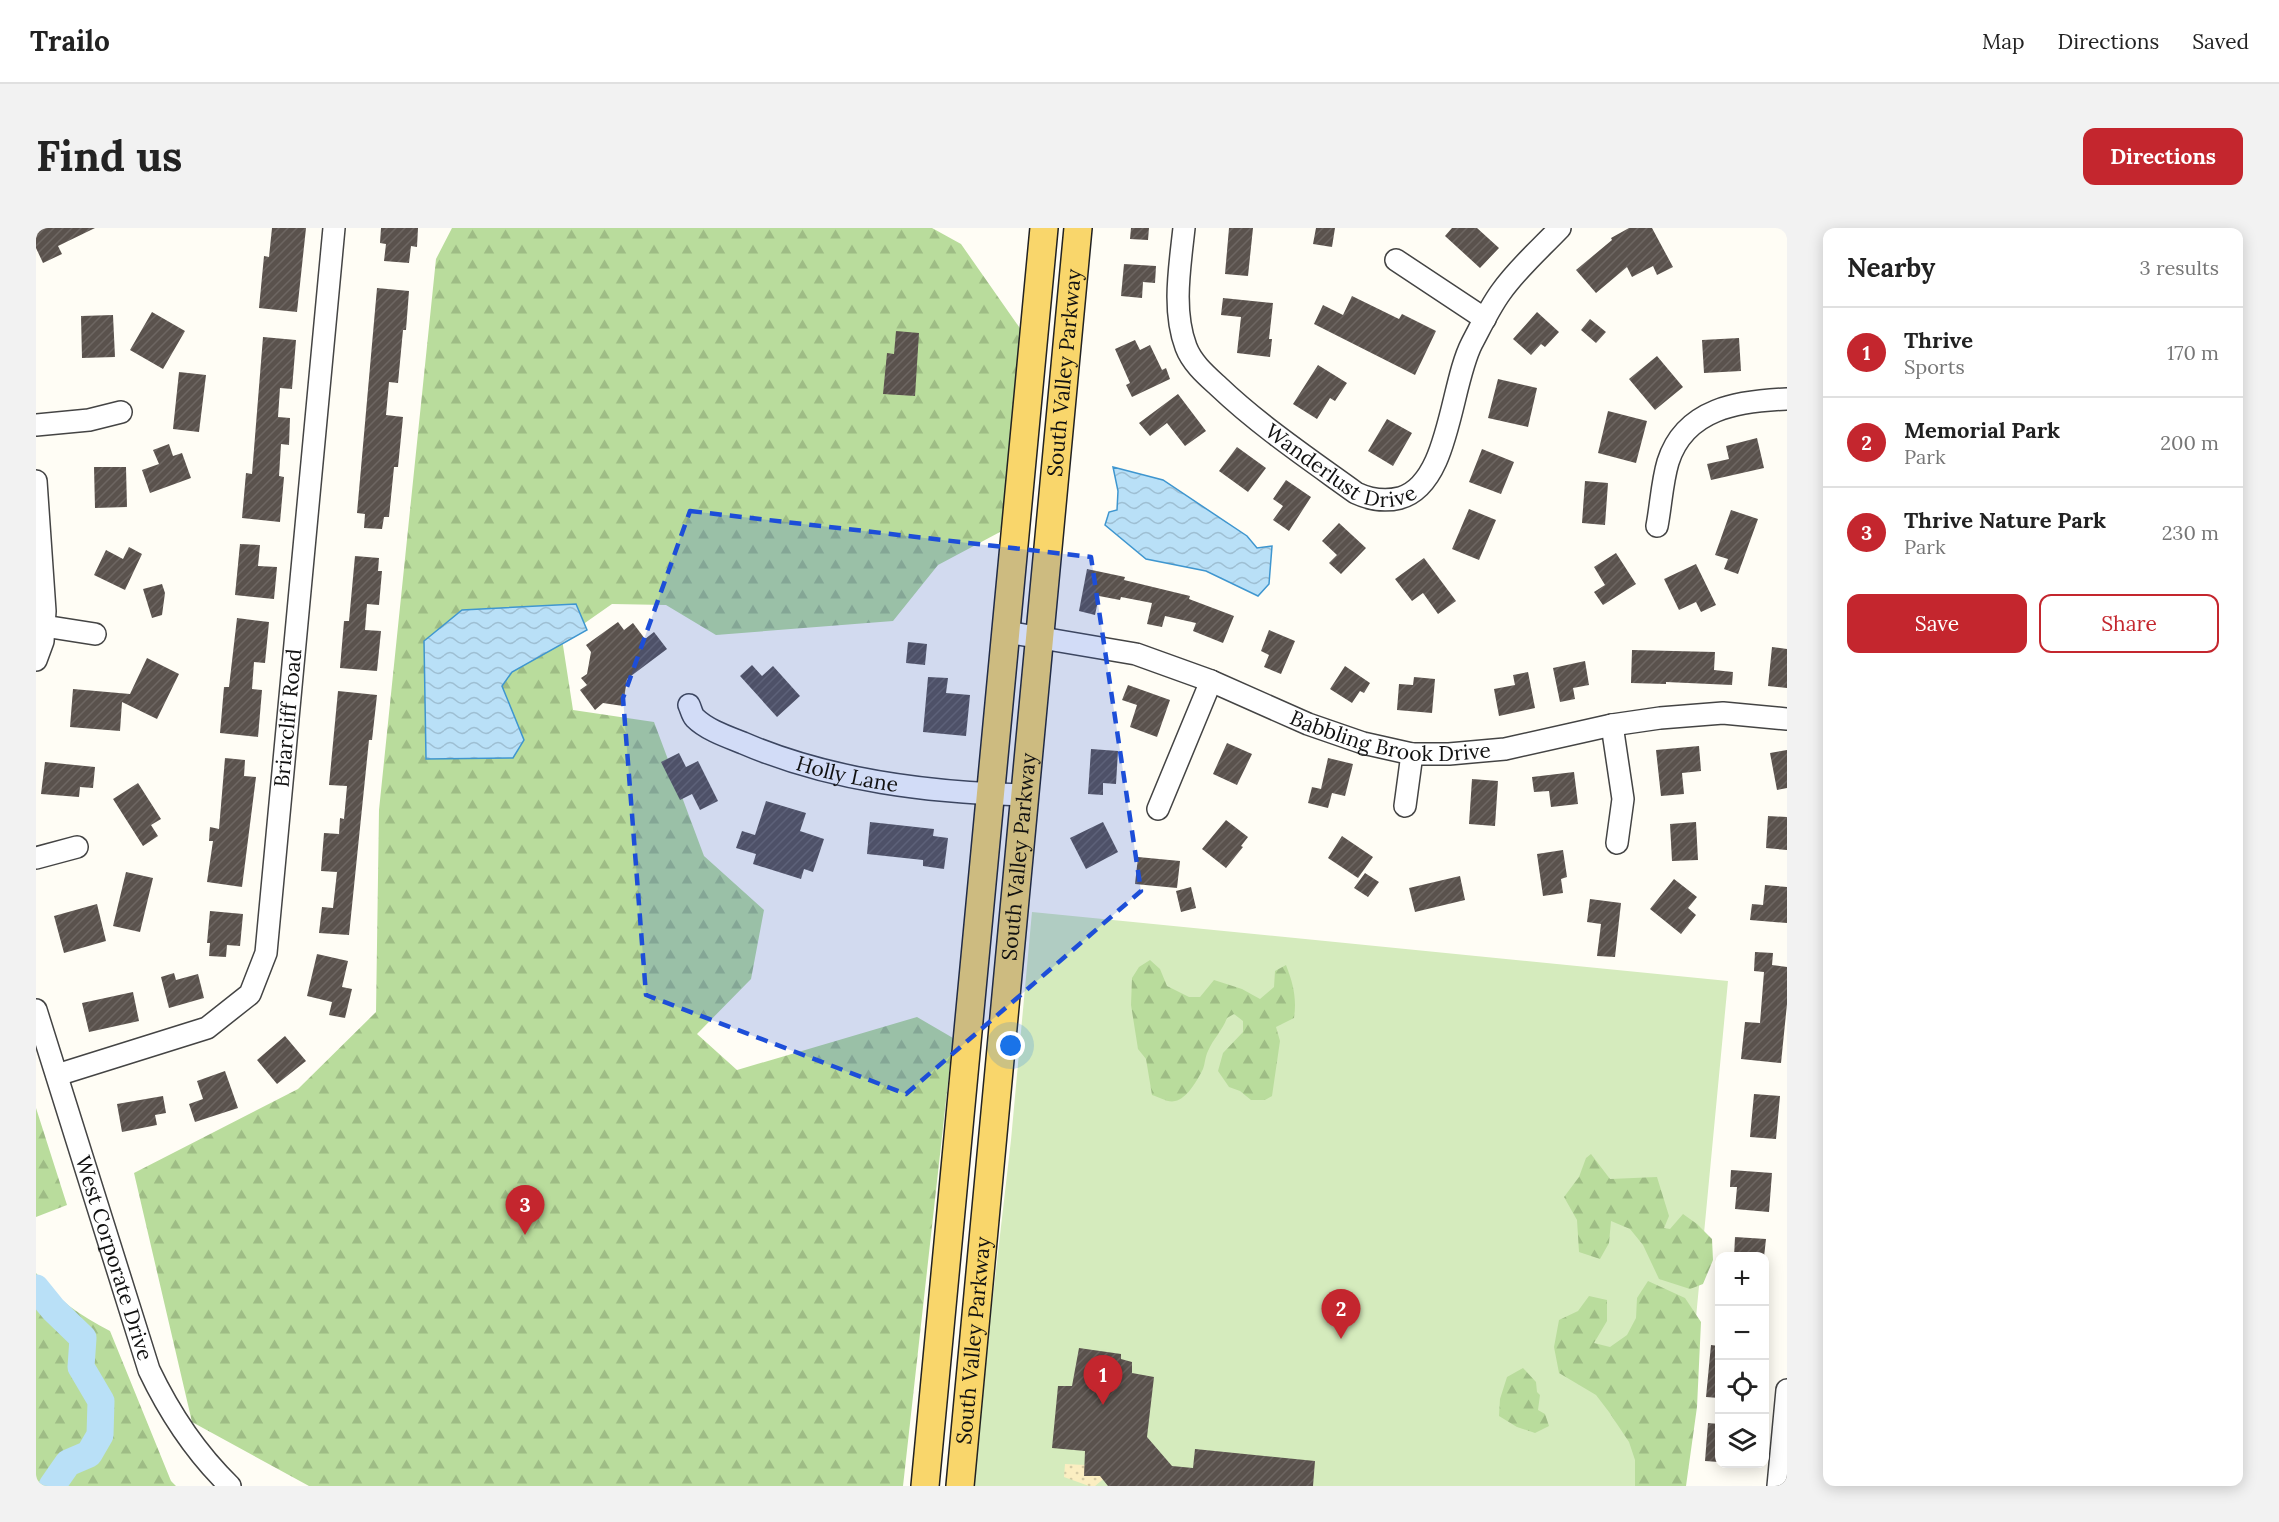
<!DOCTYPE html>
<html lang="en">
<head>
<meta charset="utf-8">
<style>
  :root { --surface:#fff; --page:#f2f2f2; --text:#222; --muted:#767676; --line:#e0e0e0; --accent:#c4262e }
  body { margin:0; font-family:Lora,serif; background:var(--page); color:var(--text) }
  .controls { position:absolute; right:18px; bottom:18px; display:grid; overflow:hidden; border-radius:12px; box-shadow:0 3px 15px #0003 }
  .controls button { width:54px; height:54px; display:grid; place-items:center; padding:0; border:0; border-bottom:2px solid var(--line); background:var(--surface); color:var(--text); font:30px sans-serif }
  .you { position:absolute; left:975px; top:818px; width:21px; height:21px; margin:-15px; border:4px solid #fff; border-radius:50%; background:#1a73e8; box-shadow:0 0 0 9px #1a73e833 }
  .badge { display:grid; place-items:center; width:39px; height:39px; border-radius:50%; background:var(--accent); color:#fff; font-size:20px; font-weight:700 }
  .pin { position:absolute; translate:-50% -50px; filter:drop-shadow(0 2px 3px #0008) }
  .pin::after { content:''; position:absolute; top:32px; width:21px; height:18px; background:inherit; clip-path:polygon(0 0,100% 0,50% 100%) }
  .list { margin:0; padding:0; list-style:none }
  h2 { display:flex; justify-content:space-between; align-items:center; height:78px; margin:0; padding:0 24px; font-size:26px }
  h2 small { font-size:20px; font-weight:400; color:var(--muted) }
  .list li { display:grid; grid-template-columns:39px 1fr auto; gap:18px; align-items:center; box-sizing:border-box; height:90px; padding:0 24px; border-top:2px solid var(--line) }
  .list b { display:block; font-size:22px; white-space:nowrap }
  .list p { margin:0; font-size:20px; white-space:nowrap; color:var(--muted) }
  .list em { font-size:20px; font-style:normal; color:var(--muted) }
  .actions { display:flex; gap:12px; padding:18px 24px }
  .actions a { flex:1; padding:14px 0; border:2px solid var(--accent); border-radius:12px; text-align:center; font-size:21px; color:var(--accent) }
  .actions .main { background:var(--accent); color:#fff }
  .icon { flex:none; width:33px; height:33px; fill:none; stroke:currentColor; stroke-width:2; stroke-linecap:round; stroke-linejoin:round }
  .map { position:relative; flex:none; width:1751px; height:1258px; overflow:hidden; border-radius:12px }
  header { display:flex; align-items:center; gap:36px; box-sizing:border-box; height:84px; padding:0 30px; background:var(--surface); border-bottom:2px solid var(--line) }
  header strong { font-size:28px }
  nav { display:flex; gap:33px; margin-inline-start:auto; font-size:21px }
  .intro { display:flex; align-items:center; justify-content:space-between; box-sizing:border-box; height:144px; padding:0 36px }
  h1 { margin:0; font-size:42px }
  .button { padding:15px 27px; border-radius:12px; background:var(--accent); color:#fff; font-size:21px; font-weight:700 }
  main { display:flex; gap:36px; padding:0 36px }
  aside { flex:1; background:var(--surface); border-radius:12px; box-shadow:0 3px 15px #0003 }
  .map>svg:first-child { display:block }
  .grass { fill:#d5ebbd }
  .forest { fill:url(#forest-firs) }
  .sand { fill:url(#sand-dots) }
  .water { fill:url(#water-waves); stroke:#3f96cf; stroke-width:1.5 }
  .lines { fill:none; stroke-linecap:round; stroke-linejoin:round }
  .river { stroke:#b9e0f7; stroke-width:27 }
  .building { fill:url(#building-hatch) }
  .minor-casing { stroke:#444; stroke-width:24 }
  .major-casing { stroke:#222; stroke-width:30 }
  .minor { stroke:#fff; stroke-width:21 }
  .major { stroke:#f9d66b; stroke-width:27 }
  .marked { fill:#1d4ed8; fill-opacity:0.2; stroke:#1d4ed8; stroke-width:4.5; stroke-dasharray:12 8; stroke-linejoin:round }
  .labels { text-anchor:middle; stroke-width:6; stroke-linejoin:round; paint-order:stroke }
  .street-label { font-size:21px; fill:#111; stroke:#fff }
</style>
</head>
<body>
<header>
<strong>Trailo</strong>
<nav><a>Map</a><a>Directions</a><a>Saved</a></nav>
</header>
<div class="intro"><h1>Find us</h1><a class="button">Directions</a></div>
<main>
<div class="map">
<svg width="1751" height="1258" viewBox="0 0 1751 1258">
  <defs>
    <pattern id="forest-firs" width="22" height="20" patternUnits="userSpaceOnUse" patternTransform="scale(1.5)"><rect width="22" height="20" fill="#b9dc9c"/><path d="M5 1l3.5 6h-7zM16 11l3.5 6h-7z" fill="#9ebc85"/></pattern>
    <pattern id="sand-dots" width="8" height="8" patternUnits="userSpaceOnUse" patternTransform="scale(1.5)"><rect width="8" height="8" fill="#fbeec1"/><path d="M2 2h.1M6 6h.1" fill="none" stroke="#d6cba5" stroke-width="1.8" stroke-linecap="round"/></pattern>
    <pattern id="water-waves" width="16" height="10" patternUnits="userSpaceOnUse" patternTransform="scale(1.5)"><rect width="16" height="10" fill="#b9e0f7"/><path d="M0 5q4-4 8 0t8 0" fill="none" stroke="#9ebfd3"/></pattern>
    <pattern id="building-hatch" width="6" height="6" patternUnits="userSpaceOnUse" patternTransform="scale(1.5)"><rect width="6" height="6" fill="#5a524d"/><path d="M-1 1l2-2M0 6l6-6M5 7l2-2" fill="none" stroke="#6d6662"/></pattern>
  </defs>
  <rect width="100%" height="100%" fill="#fffdf5"/>
  <path class="grass" d="M996,684L1692,753L1644,1258H935L975,912Z"/>
  <path class="forest" d="M416,0H896L925,16L988,106L975,251L964,304L902,337L857,393L680,407L630,377L576,376L526,411L537,482L618,494L668,628L728,682L715,751L661,806L701,842L881,789L917,810L867,1258H273L156,1194L98,945L262,861L340,784L343,582L400,31Z
    M1114,732L1124,741L1131,758L1153,769H1164L1178,752L1206,761L1224,771L1238,759L1239,743L1250,737C1257,755 1261,770 1258,790L1240,799L1244,813L1236,868L1229,872H1215L1204,863L1193,859L1182,843L1187,825L1207,804V793L1198,786L1191,790C1186,803 1177,811 1172,823C1169,829 1169,836 1167,841C1162,851 1151,871 1139,873C1132,875 1123,869 1116,867L1110,831L1102,821L1095,777L1096,750L1103,739Z
    M0,880L31,977L0,989Z
    M1555,926L1574,951L1621,949L1633,988L1628,1000L1634,1001L1647,986L1661,996L1676,1011L1677,1032L1667,1056L1654,1061L1623,1051L1607,1017L1594,1001L1575,993L1573,1015L1564,1031L1543,1024L1541,992L1528,969L1543,949L1550,930Z
    M0,1045C20,1071 45,1088 74,1103L135,1253L140,1258H0Z
    M1612,1053L1649,1070L1665,1094L1661,1179L1650,1258H1599V1232L1593,1214L1573,1184L1560,1167L1523,1145L1518,1119L1523,1092L1542,1083L1553,1068L1571,1072V1093L1558,1115L1574,1119L1591,1107L1600,1090L1601,1070Z
    M1487,1140L1500,1154L1501,1164L1504,1167L1502,1182L1509,1186L1513,1198L1499,1205L1481,1199L1463,1188L1464,1171L1471,1149Z"/>
  <path class="sand" d="M1029,1236L1049,1237V1248H1071L1059,1258H1053L1028,1249Z"/>
  <path class="water" d="M1077,239L1127,252L1211,308L1221,320L1236,318L1233,356L1222,368L1170,343L1110,331L1069,297L1073,284L1081,282L1082,263Z
    M540,376L551,402L476,444L466,458L488,512L477,530L390,531L388,413L426,382Z"/>
  <g class="lines">
    <path class="river" d="M0,1060L17,1081L47,1110L45,1139L65,1173L64,1207L53,1226L32,1235L16,1258"/>
  </g>
  <path class="building" d="M0,0H59L22,18L26,26L7,35L0,20Z
    M236,0H270L261,84L223,80L228,28L233,29Z
    M345,0H382L381,19L375,18L373,35L348,33L350,16L344,15Z
    M1095,0H1113L1112,12L1094,11Z
    M1193,0H1217L1212,48L1189,46Z
    M1280,0H1299L1296,19L1277,16Z
    M1416,0H1441L1463,20L1444,40L1409,8Z
    M1593,0H1616L1637,39L1621,47L1617,38L1596,49L1591,39L1560,65L1540,42L1576,12L1575,10Z
    M1088,36L1120,38L1119,55L1107,54L1106,70L1085,68Z
    M341,60L373,63L370,102H367L362,155L353,154L350,187L367,189L362,239H358L353,289H348L346,301L328,300L329,286L321,285Z
    M1316,68L1363,91L1366,86L1400,103L1379,147L1278,96L1287,77L1307,87Z
    M1187,70L1237,75L1233,111H1236L1234,129L1201,125L1205,89L1185,87Z
    M116,84L149,103L127,141L94,122Z
    M1501,84L1523,104L1509,119L1505,116L1495,127L1477,111Z
    M77,87L79,129L46,130L45,88Z
    M1554,91L1570,104L1560,115L1545,102Z
    M860,103L883,105L879,168L847,166L851,125L858,126Z
    M227,109L260,112L256,161L244,160L242,189L254,190L253,217L245,216L243,248L248,249L244,294L206,290L210,245L216,246Z
    M1703,110L1705,143L1668,145L1666,112Z
    M1099,112L1104,122L1114,117L1126,142L1130,140L1134,151L1096,169L1090,157L1094,155L1079,121Z
    M1621,128L1647,159L1619,182L1593,151Z
    M1282,137L1311,155L1299,173L1294,170L1281,191L1257,176Z
    M143,144L170,147L163,204L137,201Z
    M1462,151L1501,160L1492,199L1452,190Z
    M1142,166L1170,203L1149,218L1131,195L1114,208L1103,195Z
    M1572,183L1611,193L1600,235L1562,225Z
    M1351,191L1376,205L1357,238L1332,223Z
    M1721,210L1728,240L1675,252L1671,236L1693,231L1690,218Z
    M133,216L137,228L146,225L155,250L114,265L106,242L123,236L117,222Z
    M1201,219L1230,240L1212,264L1183,243Z
    M1446,221L1478,234L1465,266L1433,254Z
    M58,239H90L91,279L59,280Z
    M1250,252L1275,269L1253,303L1237,292L1247,278L1237,271Z
    M1549,253L1572,255L1569,297L1546,295Z
    M1433,281L1460,292L1443,332L1416,321Z
    M1695,282L1722,291L1702,346L1688,341L1692,331L1679,327Z
    M1303,295L1330,320L1305,346L1293,335L1301,327L1286,313Z
    M204,316L224,317L222,338L241,339L238,371L199,367Z
    M93,319L106,326L89,362L58,347L70,322L87,331Z
    M1580,325L1600,356L1567,377L1558,364L1569,357L1558,339Z
    M319,328L343,330L342,343H346L343,377L331,376L329,402L345,403L341,443L304,440L308,393H313Z
    M1388,330L1420,373L1402,386L1387,365L1376,373L1359,351Z
    M1660,336L1680,377L1665,384L1660,374L1643,382L1628,351Z
    M1051,341L1089,349L1088,352L1154,368L1153,371L1198,388L1187,415L1157,403L1160,395L1129,388L1126,399L1111,396L1116,375L1085,369L1084,372L1063,368L1059,387L1043,383Z
    M126,356L129,365L126,387L116,390L107,361Z
    M201,390L233,394L229,435L218,434L216,461L226,462L222,509L184,505L188,459H193Z
    M582,394L588,402L597,395L609,411L618,404L631,421L591,451L587,478L567,475L559,482L544,462L551,457L545,450L551,446L555,424L550,417Z
    M1233,402L1259,413L1245,446L1228,439L1233,427L1225,423Z
    M872,414L891,416L889,437L870,435Z
    M1736,419L1751,421V460L1732,458Z
    M1596,422L1679,424L1678,442L1697,444L1696,457L1630,454V456L1595,455Z
    M111,430L143,446L121,491L86,474L84,503L34,499L37,461L94,466Z
    M1549,433L1553,457L1537,460L1539,471L1524,474L1517,440Z
    M716,437L726,448L737,438L764,468L741,489L704,448Z
    M1309,438L1334,455L1328,465L1324,463L1316,475L1294,461Z
    M1492,444L1499,480L1463,488L1458,461L1479,457L1477,447Z
    M892,449L912,450L910,465L934,467L930,508L887,504Z
    M1378,449L1399,451L1396,485L1361,482L1363,456L1377,457Z
    M1092,457L1134,472L1121,509L1094,499L1101,477L1086,472Z
    M302,463L341,467L336,512H333L313,707L283,705L286,679L297,680L301,644L285,643L288,605L303,606L304,590L308,591L311,558L293,557Z
    M1191,515L1216,526L1201,557L1177,546Z
    M1663,518L1665,543L1646,545L1648,566L1625,568L1620,522Z
    M1055,521L1082,523L1080,556L1067,555V567L1052,566Z
    M1751,522V560L1741,562L1734,525Z
    M643,525L650,539L662,533L682,573L664,582L656,566L644,572L625,534Z
    M189,530L209,532L208,548L220,549L206,659L171,654L177,613H173L174,599L183,601Z
    M1292,530L1317,536L1309,568L1296,565L1292,580L1272,575L1276,559L1285,561Z
    M9,534L59,539L57,560L44,559L43,569L5,566Z
    M1538,544L1542,576L1515,579L1513,563L1498,564L1496,549Z
    M1436,551L1462,553L1459,598L1433,596Z
    M102,555L125,591L115,597L122,608L107,618L77,571Z
    M730,573L770,585L764,603L788,611L777,644L768,641L765,651L717,636L720,626L700,620L706,603L719,607Z
    M1732,588L1751,589V622L1730,620Z
    M1190,592L1212,609L1205,618L1207,619L1190,640L1166,621Z
    M834,594L898,601L897,608L912,610L908,641L887,638V632L831,626Z
    M1067,594L1082,624L1050,641L1034,610Z
    M1660,594L1662,632L1636,633L1634,596Z
    M1306,608L1337,629L1322,650L1292,630Z
    M1527,622L1531,649L1525,651L1527,665L1507,668L1501,626Z
    M1102,629L1144,633L1141,660L1099,656Z
    M90,644L117,650L104,704L77,698Z
    M1329,645L1343,654L1332,669L1318,660Z
    M1424,648L1429,672L1379,684L1373,660Z
    M1638,651L1661,669L1652,680L1660,687L1645,706L1614,681Z
    M1729,657L1751,659V695L1714,692L1716,676L1727,677Z
    M1155,659L1160,680L1145,684L1140,663Z
    M1554,671L1585,675L1579,729L1561,728L1565,696L1551,694Z
    M61,676L70,713L28,725L18,688Z
    M174,683L207,686L204,718L191,717L190,729L173,728L174,715H171Z
    M1719,724L1737,725L1736,737L1751,739V776L1745,835L1705,831L1709,794L1724,795L1728,744L1718,743Z
    M281,726L312,733L306,759L316,761L309,790L293,787L296,774L271,768Z
    M138,745L140,752L162,746L168,770L133,780L125,749Z
    M97,764L103,793L53,804L46,775Z
    M249,808L270,833L241,856L221,832Z
    M189,843L202,880L159,894L153,876L167,871L161,853Z
    M1718,866L1744,868L1740,911L1714,909Z
    M127,868L130,885L119,887L121,897L86,904L81,876Z
    M1695,942L1736,945L1733,984L1699,981L1701,959H1694Z
    M1699,1009L1730,1011L1728,1029H1698Z
    M1675,1117L1683,1118V1170L1670,1169Z
    M1043,1120L1085,1126V1131L1096,1134V1145L1118,1149L1111,1209L1136,1238L1157,1240L1159,1221L1279,1233L1277,1258H1072L1064,1248H1048L1049,1223L1016,1220L1022,1158H1036Z
    M1672,1195L1683,1196V1234L1669,1233Z"/>
  <g class="lines">
    <g class="minor-casing">
      <g id="minor">
        <path id="s1" d="M1148,0C1144,38 1136,82 1150,119C1156,135 1170,147 1182,158C1224,198 1273,231 1320,265C1335,272 1348,274 1364,270C1414,256 1414,157 1436,115C1445,98 1454,79 1465,64C1482,40 1504,21 1524,0"/>
        <path d="M1360,32L1449,91"/>
        <path d="M0,197L53,192L85,184"/>
        <path d="M0,253L9,383L7,413L0,432"/>
        <path d="M1621,298C1625,277 1626,254 1632,234C1649,180 1703,173 1751,171"/>
        <path d="M8,398L59,406"/>
        <path id="s2" d="M970,404L1100,426L1175,453L1272,496L1327,515L1376,526H1413L1469,521L1576,497L1624,490L1687,485L1751,491"/>
        <path id="s3" d="M653,477C655,481 656,487 659,490C671,502 692,509 707,515C795,553 894,565 990,567"/>
        <path d="M1576,497L1587,571L1581,615"/>
        <path d="M1369,578L1376,526"/>
        <path d="M1122,581L1175,453"/>
        <path d="M0,630L41,619"/>
        <path id="s4" d="M0,782L113,1142C134,1186 159,1224 194,1258"/>
        <path id="s5" d="M21,847L171,800L214,766L230,725L298,0"/>
        <path d="M1742,1258L1751,1162"/>
      </g>
    </g>
    <g class="major-casing">
      <g id="major">
        <path d="M889,1258L1008,0"/>
        <path id="s6" d="M924,1258L1042,0"/>
      </g>
    </g>
    <use href="#minor" class="minor"/>
    <use href="#major" class="major"/>
  </g>
  <path class="marked" d="M654,283L1055,329L1105,663L870,866L610,767L587,470Z"/>
  <g class="labels">
    <g class="street-label">
      <text dy="7" stroke="none"><textPath href="#s6" startOffset="1118">South Valley Parkway</textPath></text>
      <text dy="7" stroke="none"><textPath href="#s1" startOffset="322">Wanderlust Drive</textPath></text>
      <text dy="7" stroke="none"><textPath href="#s5" startOffset="492">Briarcliff Road</textPath></text>
      <text dy="7" stroke="none"><textPath href="#s2" startOffset="402">Babbling Brook Drive</textPath></text>
      <text dy="7" stroke="none"><textPath href="#s3" startOffset="178">Holly Lane</textPath></text>
      <text dy="7" stroke="none"><textPath href="#s6" startOffset="632">South Valley Parkway</textPath></text>
      <text dy="7" stroke="none"><textPath href="#s4" startOffset="260">West Corporate Drive</textPath></text>
      <text dy="7" stroke="none"><textPath href="#s6" startOffset="146">South Valley Parkway</textPath></text>
    </g>
  </g>
</svg>
<div class="controls">
<button>+</button>
<button>−</button>
<button><svg class="icon" aria-label="locate" viewBox="0 0 24 24"><circle cx="12" cy="12" r="6"/><path d="M12 2v4M12 18v4M2 12h4M18 12h4"/></svg></button>
<button><svg class="icon" aria-label="layers" viewBox="0 0 24 24"><path d="M12 4l9 5-9 5-9-5zM3 14l9 5 9-5"/></svg></button>
</div>
<div class="you"></div>
<div class="pin badge" style="left:1067px;top:1177px">1</div>
<div class="pin badge" style="left:1305px;top:1111px">2</div>
<div class="pin badge" style="left:489px;top:1007px">3</div>
</div>
<aside>
<h2>Nearby<small>3 results</small></h2>
<ul class="list">
<li><span class="badge">1</span><div><b>Thrive</b><p>Sports</p></div><em>170 m</em></li>
<li><span class="badge">2</span><div><b>Memorial Park</b><p>Park</p></div><em>200 m</em></li>
<li><span class="badge">3</span><div><b>Thrive Nature Park</b><p>Park</p></div><em>230 m</em></li>
</ul>
<div class="actions"><a class="main">Save</a><a>Share</a></div>
</aside>
</main>
</body>
</html>
